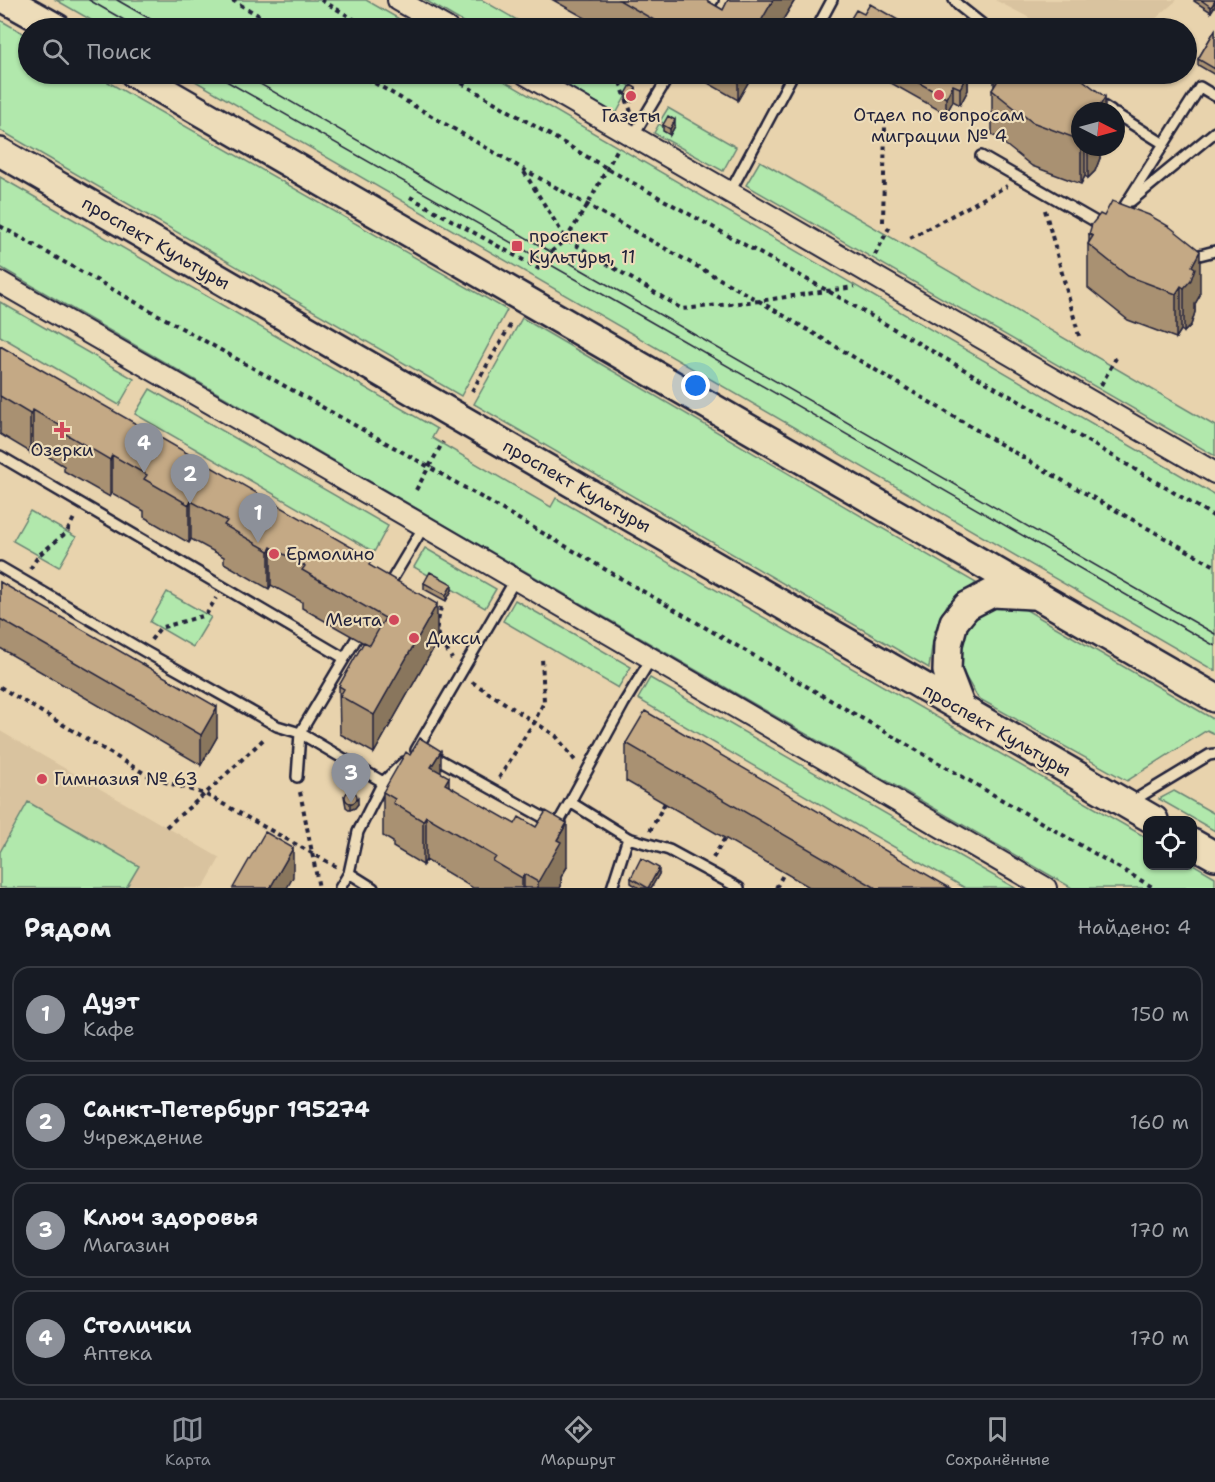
<!DOCTYPE html>
<html lang="ru">
<head>
<meta charset="utf-8">
<style>
  :root { --surface:#171b24; --page:#20242c; --text:#f1f3f6; --muted:#9ea1a6; --line:#363941; --accent:#8c9099 }
  body { margin:0; font-family:"Shantell Sans",sans-serif; background:var(--page); color:var(--text) }
  .controls { position:absolute; right:18px; bottom:18px; display:grid; overflow:hidden; border-radius:12px; box-shadow:0 2px 4px #0004 }
  .controls button { width:54px; height:54px; display:grid; place-items:center; padding:0; border:0; border-bottom:2px solid var(--line); background:var(--surface); color:var(--text); font:30px sans-serif }
  .compass { position:absolute; left:1071px; top:102px; width:54px; height:54px; border-radius:50%; background:var(--surface); box-shadow:0 2px 4px #0004; rotate:96deg }
  .you { position:absolute; left:696px; top:386px; width:21px; height:21px; margin:-15px; border:4px solid #fff; border-radius:50%; background:#1a73e8; box-shadow:0 0 0 9px #1a73e833 }
  .badge { display:grid; place-items:center; width:39px; height:39px; border-radius:50%; background:var(--accent); color:#fff; font-size:20px; font-weight:700 }
  .pin { position:absolute; translate:-50% -50px; filter:drop-shadow(0 2px 3px #0008) }
  .pin::after { content:''; position:absolute; top:32px; width:21px; height:18px; background:inherit; clip-path:polygon(0 0,100% 0,50% 100%) }
  .list { margin:0; padding:0; list-style:none }
  h2 { display:flex; justify-content:space-between; align-items:center; height:78px; margin:0; padding:0 24px; font-size:26px }
  h2 small { font-size:20px; font-weight:400; color:var(--muted) }
  .list li { display:grid; grid-template-columns:39px 1fr auto; gap:18px; align-items:center; box-sizing:border-box; height:96px; margin:0 12px 12px; padding:0 12px; border:2px solid var(--line); border-radius:18px }
  .list b { display:block; font-size:22px; white-space:nowrap }
  .list p { margin:0; font-size:20px; white-space:nowrap; color:var(--muted) }
  .list em { font-size:20px; font-style:normal; color:var(--muted) }
  .icon { flex:none; width:33px; height:33px; fill:none; stroke:currentColor; stroke-width:2; stroke-linecap:round; stroke-linejoin:round }
  .map { position:relative; flex:none; width:1215px; height:888px; overflow:hidden }
  .search { position:absolute; background:var(--surface); box-shadow:0 2px 4px #0004; left:18px; right:18px; top:18px; height:66px; display:flex; align-items:center; gap:15px; box-sizing:border-box; padding:0 21px; border-radius:33px; color:var(--muted); font-size:22px }
  .sheet { height:510px; background:var(--surface) }
  nav { display:flex; justify-content:space-around; align-items:center; box-sizing:border-box; height:84px; border-top:2px solid var(--line); background:var(--surface); font-size:16px; color:var(--muted) }
  nav a { display:grid; justify-items:center; gap:3px }
  nav .on { color:var(--accent) }
  .map>svg:first-child { display:block }
  .built { fill:#d9c39f }
  .green { fill:#b1e8ac; stroke:#6a8574; stroke-width:1.5 }
  .lines { fill:none; stroke-linecap:round; stroke-linejoin:round }
  .service-casing { stroke:#22223b; stroke-width:14 }
  .minor-casing { stroke:#22223b; stroke-width:24 }
  .secondary-casing { stroke:#22223b; stroke-width:32 }
  .path { stroke:#22223b; stroke-width:4; stroke-dasharray:4.5 4.5; stroke-linecap:butt }
  .service { stroke:#eddcb9; stroke-width:9 }
  .minor { stroke:#eddcb9; stroke-width:20 }
  .secondary { stroke:#eddcb9; stroke-width:27 }
  .tram { stroke:#22223b; stroke-width:1.5 }
  .wall { fill:#a99172; stroke:#22223b; stroke-width:1.5 }
  .shaded-wall { fill:#89765d; stroke:#22223b; stroke-width:1.5 }
  .building { fill:#c4a985; stroke:#22223b; stroke-width:1.5 }
  .poi-dot { fill:#d1495b; stroke:#eddcb9; stroke-width:2 }
  .labels { text-anchor:middle; stroke-width:4.5; stroke-linejoin:round; paint-order:stroke }
  .poi-label { font-size:18px; fill:#22223b; stroke:#eddcb9; text-anchor:start }
  .street-label { font-size:18px; fill:#22223b; stroke:#eddcb9 }
</style>
</head>
<body>
<div class="map">
<svg width="1215" height="888" viewBox="0 0 1215 888">
  <rect width="100%" height="100%" fill="#e8d3ad"/>
  <filter id="ink" filterUnits="userSpaceOnUse"><feTurbulence type="fractalNoise" baseFrequency=".0167" numOctaves="2"/><feDisplacementMap in="SourceGraphic" scale="12" xChannelSelector="R" yChannelSelector="G"/><feConvolveMatrix kernelMatrix="1 2 1 2 8 2 1 2 1" color-interpolation-filters="sRGB"/></filter>
  <g filter="url(#ink)">
    <path class="built" d="M995,0H1177L1145,28H1049Z
      M0,731L220,858L203,888H0Z"/>
    <path class="green" d="M56,0H366L415,28H105Z
      M425,0H482L531,28H473Z
      M0,20L28,36V74H94L507,310L461,396L0,130Z
      M183,74H492L1215,495V671Z
      M548,74H608L631,86L616,114Z
      M668,108L736,147L723,171L654,133L659,124L665,128L666,125L660,121Z
      M760,161L1215,426V456L746,185Z
      M0,177L437,429L432,438L551,507L556,498L1147,838L1148,866H1192L1193,864L1215,877V888H1072L0,267Z
      M0,302L134,379L119,405L0,336Z
      M522,318L976,583L947,605L934,633L929,668L474,404Z
      M150,389L388,526L374,552L135,414Z
      M30,511L76,537L59,567L13,541Z
      M425,548L496,589L485,608L414,567Z
      M167,592L211,617L193,647L150,622Z
      M515,600L631,667L618,688L503,621Z
      M1006,605L1023,608L1215,720V734L1207,730L1127,781L978,698L959,666L958,644L972,622L987,611Z
      M650,678L1015,888H965L638,699Z
      M1174,791L1215,814V831L1159,799Z
      M28,802L139,866L126,888H0V852Z"/>
    <g class="lines">
      <g class="service-casing">
        <path id="service" d="M954,0L958,5L987,28
          M696,28L713,0
          M817,28L832,0
          M1095,101L1111,111
          M1116,114L1164,144
          M633,136L670,74
          M981,156L1105,227
          M730,192L793,74
          M1131,201L1215,132
          M1124,207L1200,87L1215,96
          M1188,258L1215,251
          M0,456L344,658
          M0,567L144,651L277,726L300,733L383,782
          M387,588L424,526
          M651,659L624,703L570,802L628,838L669,850L739,888
          M416,750L515,580
          M431,755L557,825L570,802
          M297,777L300,733L356,639
          M1131,802L1209,755L1215,754
          M349,873L373,888
          M340,888L349,873L358,832L383,782L404,762
          M612,888L628,838"/>
      </g>
      <g class="minor-casing">
        <path id="minor" d="M398,0L447,28
          M525,74L1215,473
          M0,282L424,526L1046,888"/>
      </g>
      <g class="secondary-casing">
        <path id="secondary" d="M7,0L57,28
          M135,74L1215,698
          M0,152L1154,820
          M962,710L947,671L948,644L954,622L967,606L992,593L1032,595
          M1192,843L1215,856"/>
      </g>
      <path class="path" d="M232,0L281,28
        M321,0L369,28
        M359,74L523,169L759,301L1051,474L1215,566
        M446,74L608,169L828,291L1074,433L1215,517
        M617,74L631,112
        M524,172L566,239L682,309L759,301L854,287
        M410,197L541,270L551,252L566,239L588,204L617,150
        M1045,210L1079,336
        M883,222L885,127
        M0,226L429,467L1154,888
        M910,238L1007,186
        M875,255L890,226
        M1101,385L1116,358
        M472,391L511,324
        M416,490L443,442
        M30,569L39,555L67,532L75,516
        M441,607L436,631L452,659
        M151,640L160,628L206,615L216,598
        M472,682L556,736L577,763
        M0,687L152,778L205,794L337,867
        M499,778L534,722L544,702L542,657
        M300,792L319,888
        M166,827L205,794L266,737
        M650,831L665,803
        M713,858L725,838
        M776,888L784,873"/>
      <use href="#service" class="service"/>
      <use href="#minor" class="minor"/>
      <use href="#secondary" class="secondary"/>
      <path class="tram" d="M89,0L138,28
        M117,0L166,28
        M214,74L625,307L1215,646
        M243,74L582,270L1215,634"/>
    </g>
    <path class="wall" d="M553,0H706L723,10L728,0H795L778,28H603Z
      M1194,0H1215L1211,12L1194,1Z
      M1215,30V75L1198,65V59Z
      M692,74H753L738,100Z
      M875,74H968V90L960,105L953,101L946,114Z
      M994,80L1105,111H1080V147H1101L1100,150V158L1095,171L1088,178L1085,176L1081,184L1032,166L992,134V90L994,87Z
      M626,94H636L632,102L626,99Z
      M663,125L675,126L670,135L663,131Z
      M1089,234L1200,295L1195,304V312L1191,325L1184,332L1181,330L1176,338L1128,320L1088,288V244L1089,241Z
      M0,346L372,567L437,642L374,753L340,734L339,686L364,643L302,608V602L271,585L269,589L224,563V557L191,539L189,543L144,517V511L112,493L110,497L64,471V466L33,447L30,452L0,434Z
      M0,582L217,737L201,765L0,648Z
      M424,583L452,590L446,601L424,589Z
      M626,743L950,888H811L626,781Z
      M441,772L449,786L567,867L561,877V886L560,888H473L426,860L423,865L393,847V842L383,836V792Z
      M344,796L358,804L355,808L350,810L346,807Z
      M659,874L651,888H639L631,883V878Z"/>
    <path class="shaded-wall" d="M773,0H795L778,28H757Z
      M1215,1V6L1211,12V7Z
      M738,74H753L738,100Z
      M968,74V90L960,105V88Z
      M953,85V101L946,114V98Z
      M636,88V94L632,102V97Z
      M1105,97V111H1097Z
      M675,120V126L670,135V129Z
      M1081,147H1085V176L1081,184Z
      M1088,147H1101L1100,150V158L1095,171L1088,178Z
      M1200,251V295L1195,304V312L1191,325L1184,332V288L1192,266Z
      M1181,286V330L1176,338V294Z
      M33,410V447L30,452V414Z
      M112,455V493L110,497V460Z
      M191,501V539L189,543V505Z
      M271,547V585L269,589V551Z
      M452,584V590L446,601V595Z
      M437,604V642L374,753V715Z
      M217,707V737L201,765V735Z
      M441,751V795L431,767Z
      M449,777V821L445,784Z
      M358,798V804L355,808L350,810V804Z
      M426,816V860L423,865V821Z
      M567,823V867L561,877V886L560,888H538V882L557,840Z
      M293,848V877L287,888H270Z
      M659,868V874L651,888H648Z
      M524,874V888H522V878Z"/>
    <path class="building" d="M619,0H706L723,10L728,0H773L757,28H680L668,22L666,27Z
      M1201,0H1215V1L1211,7Z
      M870,4L912,28H854L847,25L856,10L864,14Z
      M1215,30V69L1198,59Z
      M903,74H968L960,88L953,85L946,98Z
      M995,74H1075L1105,97L1097,111H1080V140L1032,122L992,90L997,82L994,80Z
      M631,85L636,88L632,97L626,94Z
      M668,116L675,120L670,129L663,125Z
      M1112,201L1149,215L1170,227L1200,251L1192,266L1195,268L1191,280L1184,288L1181,286L1176,294L1128,276L1088,244L1093,236L1089,234L1092,224L1100,214L1104,216Z
      M0,346L372,559L369,565L437,604L374,715L340,696L344,689L339,686L364,642L370,645L385,618L302,570L305,566L271,547L269,551L224,525L227,521L191,501L189,505L144,479L147,475L112,455L110,460L64,433L66,429L33,410L30,414L0,396Z
      M430,572L452,584L446,595L424,583Z
      M0,582L217,707L201,735L0,619Z
      M645,711L950,888H876L626,743Z
      M420,738L441,751L431,767L449,777L445,784L515,824L519,817L536,827L546,811L567,823L557,840L561,842L538,882L524,874L522,878L493,861L496,857L426,816L423,821L393,803L395,799L383,792L406,752L410,755Z
      M345 797a6 6 0 1 1 12 0a6 6 0 1 1-12 0Z
      M265,832L293,848L270,888H233Z
      M641,858L659,868L648,888L631,878Z"/>
  </g>
  <g class="poi-dot">
    <circle cx="939" cy="95" r="6"/>
    <circle cx="631" cy="96" r="6"/>
    <rect x="511" y="240" width="12" height="12" rx="3"/>
    <path d="M59 421h6v6h6v6h-6v6h-6v-6h-6v-6h6z"/>
    <circle cx="274" cy="554" r="6"/>
    <circle cx="394" cy="620" r="6"/>
    <circle cx="414" cy="638" r="6"/>
    <circle cx="42" cy="779" r="6"/>
  </g>
  <g class="labels">
    <g class="poi-label">
      <text x="939" y="121" text-anchor="middle">Отдел по вопросам<tspan x="939" dy="21">миграции № 4</tspan></text>
      <text x="631" y="122" text-anchor="middle">Газеты</text>
      <text x="529" y="242">проспект<tspan x="529" dy="21">Культуры, 11</tspan></text>
      <text x="62" y="456" text-anchor="middle">Озерки</text>
      <text x="286" y="560">Ермолино</text>
      <text x="382" y="626" text-anchor="end">Мечта</text>
      <text x="426" y="644">Дикси</text>
      <text x="54" y="785">Гимназия № 63</text>
    </g>
    <g class="street-label">
      <text transform="translate(156 243) rotate(30)" y="6">проспект Культуры</text>
      <text transform="translate(577 486) rotate(30)" y="6">проспект Культуры</text>
      <text transform="translate(997 730) rotate(30)" y="6">проспект Культуры</text>
    </g>
  </g>
</svg>
<div class="controls">
<button><svg class="icon" aria-label="locate" viewBox="0 0 24 24"><circle cx="12" cy="12" r="6"/><path d="M12 2v4M12 18v4M2 12h4M18 12h4"/></svg></button>
</div>
<svg class="compass" viewBox="-18 -18 36 36"><path d="M0-13l5 13h-10z" fill="#e53935"/><path d="M0 13l5-13h-10z" fill="#9ea1a6"/></svg>
<div class="you"></div>
<div class="pin badge" style="left:258px;top:543px">1</div>
<div class="pin badge" style="left:190px;top:504px">2</div>
<div class="pin badge" style="left:351px;top:803px">3</div>
<div class="pin badge" style="left:144px;top:473px">4</div>
<div class="search"><svg class="icon" aria-label="search" viewBox="0 0 24 24"><circle cx="10" cy="10" r="6"/><path d="M15 15l6 6"/></svg>Поиск</div>
</div>
<section class="sheet">
<h2>Рядом<small>Найдено: 4</small></h2>
<ul class="list">
<li><span class="badge">1</span><div><b>Дуэт</b><p>Кафе</p></div><em>150 m</em></li>
<li><span class="badge">2</span><div><b>Санкт-Петербург 195274</b><p>Учреждение</p></div><em>160 m</em></li>
<li><span class="badge">3</span><div><b>Ключ здоровья</b><p>Магазин</p></div><em>170 m</em></li>
<li><span class="badge">4</span><div><b>Столички</b><p>Аптека</p></div><em>170 m</em></li>
</ul>
</section>
<nav>
<a class="on"><svg class="icon" aria-label="map" viewBox="0 0 24 24"><path d="M3 6l6-2 6 2 6-2v14l-6 2-6-2-6 2zM9 4v14M15 6v14"/></svg>Карта</a>
<a><svg class="icon" aria-label="directions" viewBox="0 0 24 24"><path d="M12 3l9 9-9 9-9-9zM9 14v-3h6M13 9l2 2-2 2"/></svg>Маршрут</a>
<a><svg class="icon" aria-label="saved" viewBox="0 0 24 24"><path d="M7 4h10v16l-5-4-5 4z"/></svg>Сохранённые</a>
</nav>
</body>
</html>
